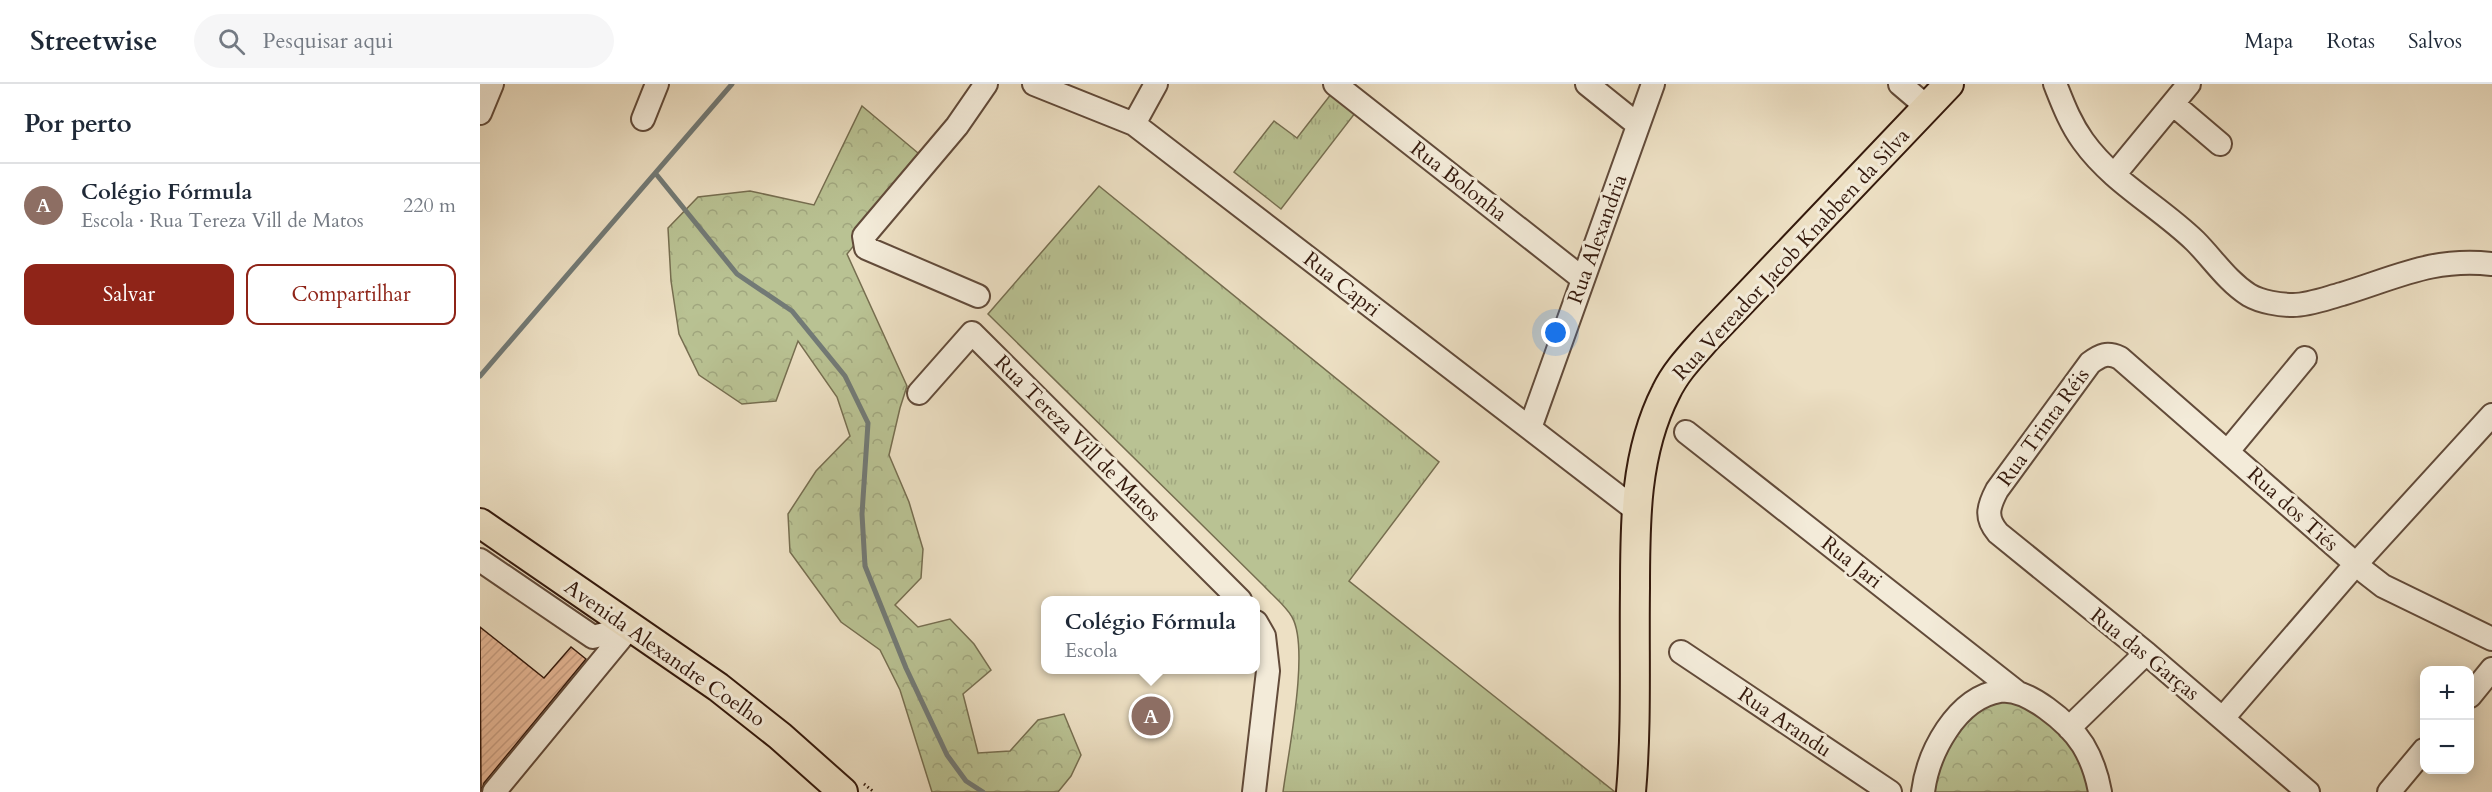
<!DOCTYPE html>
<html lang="pt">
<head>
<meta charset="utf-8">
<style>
  :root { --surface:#fff; --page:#f6f6f7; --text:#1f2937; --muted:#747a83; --line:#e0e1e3; --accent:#8f2418 }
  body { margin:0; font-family:Cardo,serif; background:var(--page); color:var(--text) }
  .controls { position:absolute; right:18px; bottom:18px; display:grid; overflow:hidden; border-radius:12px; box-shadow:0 3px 15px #0003 }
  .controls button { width:54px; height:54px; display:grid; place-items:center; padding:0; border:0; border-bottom:2px solid var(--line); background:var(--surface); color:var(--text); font:30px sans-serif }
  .you { position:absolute; left:1076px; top:249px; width:21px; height:21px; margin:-15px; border:4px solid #fff; border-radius:50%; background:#1a73e8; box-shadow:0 0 0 9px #1a73e833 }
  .badge { display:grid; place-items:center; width:39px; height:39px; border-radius:50%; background:var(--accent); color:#fff; font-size:20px; font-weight:700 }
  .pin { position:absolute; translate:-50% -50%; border:3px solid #fff; box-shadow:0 2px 6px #0006 }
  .popup { position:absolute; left:561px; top:512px; width:219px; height:78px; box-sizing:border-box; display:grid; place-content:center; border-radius:12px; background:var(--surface); filter:drop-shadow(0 2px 4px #0005); font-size:20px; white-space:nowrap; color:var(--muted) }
  .popup b { font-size:22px; color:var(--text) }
  .popup::after { content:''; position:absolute; left:50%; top:100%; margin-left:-12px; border:12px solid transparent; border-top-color:var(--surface) }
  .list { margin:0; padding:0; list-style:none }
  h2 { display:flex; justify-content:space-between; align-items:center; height:78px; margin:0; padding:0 24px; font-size:26px }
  h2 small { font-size:20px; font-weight:400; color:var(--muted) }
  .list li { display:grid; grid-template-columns:39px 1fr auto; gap:18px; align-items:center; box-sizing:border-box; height:84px; padding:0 24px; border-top:2px solid var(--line) }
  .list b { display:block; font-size:22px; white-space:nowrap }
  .list p { margin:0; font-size:20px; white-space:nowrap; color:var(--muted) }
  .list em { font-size:20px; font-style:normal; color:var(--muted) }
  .actions { display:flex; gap:12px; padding:18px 24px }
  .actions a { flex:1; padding:14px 0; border:2px solid var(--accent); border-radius:12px; text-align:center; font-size:21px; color:var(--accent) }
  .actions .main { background:var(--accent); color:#fff }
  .icon { flex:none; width:33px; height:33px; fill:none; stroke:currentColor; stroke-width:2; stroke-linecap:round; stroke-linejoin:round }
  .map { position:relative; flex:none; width:2012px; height:708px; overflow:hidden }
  header { display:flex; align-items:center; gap:36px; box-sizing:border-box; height:84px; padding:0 30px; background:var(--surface); border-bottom:2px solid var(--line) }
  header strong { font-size:28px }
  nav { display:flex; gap:33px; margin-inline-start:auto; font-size:21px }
  .search { width:420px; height:54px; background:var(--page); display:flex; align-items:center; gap:15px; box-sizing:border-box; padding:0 21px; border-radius:33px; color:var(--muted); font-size:22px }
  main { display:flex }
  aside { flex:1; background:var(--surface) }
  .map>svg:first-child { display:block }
  .grass { fill:url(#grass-tufts); stroke:#766e50; stroke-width:1.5 }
  .forest { fill:url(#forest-crowns); stroke:#766e50; stroke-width:1.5 }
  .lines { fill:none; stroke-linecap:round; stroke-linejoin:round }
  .stream { stroke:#727a76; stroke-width:5 }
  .building { fill:url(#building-hatch); stroke:#34190c; stroke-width:1.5 }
  .minor-casing { stroke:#624b3a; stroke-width:26 }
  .major-casing { stroke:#34190c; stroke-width:32 }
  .path { stroke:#34190c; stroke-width:3; stroke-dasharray:1.5 3; stroke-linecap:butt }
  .minor { stroke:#f3ebd9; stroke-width:22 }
  .major { stroke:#ede0c4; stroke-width:28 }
  .labels { text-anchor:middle; stroke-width:6; stroke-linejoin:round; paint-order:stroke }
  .street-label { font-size:21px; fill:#34190c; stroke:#f3ebd9 }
</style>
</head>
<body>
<header>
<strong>Streetwise</strong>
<div class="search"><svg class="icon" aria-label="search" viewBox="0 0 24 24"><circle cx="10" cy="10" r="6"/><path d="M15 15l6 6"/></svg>Pesquisar aqui</div>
<nav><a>Mapa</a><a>Rotas</a><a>Salvos</a></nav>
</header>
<main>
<aside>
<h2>Por perto<small></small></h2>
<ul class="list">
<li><span class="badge" style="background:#8d6e63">A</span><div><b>Colégio Fórmula</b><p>Escola · Rua Tereza Vill de Matos</p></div><em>220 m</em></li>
</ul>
<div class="actions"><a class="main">Salvar</a><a>Compartilhar</a></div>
</aside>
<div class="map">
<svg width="2012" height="708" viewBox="0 0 2012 708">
  <defs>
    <pattern id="grass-tufts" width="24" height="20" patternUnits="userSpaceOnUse" patternTransform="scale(1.5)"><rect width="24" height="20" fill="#b9c293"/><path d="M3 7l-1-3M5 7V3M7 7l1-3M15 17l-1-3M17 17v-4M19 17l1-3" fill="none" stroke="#a0a67e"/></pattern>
    <pattern id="forest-crowns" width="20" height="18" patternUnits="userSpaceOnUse" patternTransform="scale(1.5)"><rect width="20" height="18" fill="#b9c293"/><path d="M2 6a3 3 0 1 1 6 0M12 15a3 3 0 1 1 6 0" fill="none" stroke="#a0a67e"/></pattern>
    <pattern id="building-hatch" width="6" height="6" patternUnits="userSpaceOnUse" patternTransform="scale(1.5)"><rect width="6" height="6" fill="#e8b998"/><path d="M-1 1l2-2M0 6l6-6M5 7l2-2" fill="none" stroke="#c89e82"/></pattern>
  </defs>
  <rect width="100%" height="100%" fill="#ede0c4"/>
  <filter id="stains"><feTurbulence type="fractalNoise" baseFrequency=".00333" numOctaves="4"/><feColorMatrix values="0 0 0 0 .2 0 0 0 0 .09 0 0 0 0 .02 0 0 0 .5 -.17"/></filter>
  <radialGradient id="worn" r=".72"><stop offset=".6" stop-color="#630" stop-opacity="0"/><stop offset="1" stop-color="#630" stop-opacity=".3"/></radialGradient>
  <path class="grass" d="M855,5L879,24L801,125L754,88L794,37L817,54Z
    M619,102L959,378L869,497L1135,708H803C808,670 830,564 812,533C806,522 793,512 784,502L508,230Z"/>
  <path class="forest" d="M382,22L444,74L367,170L427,302L420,324L409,371L429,418L443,465L441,494L415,521L438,543L470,535L494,560L511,586L483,610L498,669L530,667L558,636L584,630L601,671L591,692L578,708H452L420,606L400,566L361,538L310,468L308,430L336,387L370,352L357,313L318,257L296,317L262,320L219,291L199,250L191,197L188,144L218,113L270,107L334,121Z
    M1522,614L1555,624L1597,663L1614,708H1450L1451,695L1489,629Z"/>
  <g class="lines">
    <path class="stream" d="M176,90L257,190L312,227L365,292L388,339L382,430L385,482L426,584L467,671L486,697L503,708
      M0,292L252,0"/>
  </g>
  <path class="building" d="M0,543L64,594L91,563L106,575L4,699L1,708Z"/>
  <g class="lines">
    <g class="minor-casing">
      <path id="minor" d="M554,0L654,40L1156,426
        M855,0L1103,195
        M1107,0L1158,41
        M1420,0L1447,23
        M1575,0C1583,20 1590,39 1603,57C1633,99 1679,122 1715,157C1733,175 1747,197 1769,211C1781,218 1800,221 1813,221C1829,221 1847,214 1862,210C1915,194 1954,173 2012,180
        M1693,20L1740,60
        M0,29L12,0
        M163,35L177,0
        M654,40L676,0
        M1634,91L1709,0
        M498,212L386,164L384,152L477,42L506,0
        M439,309L492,249L760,516
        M1050,344L1173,0
        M1206,348L1538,609
        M1748,367L1825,274
        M0,476L113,553L150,543
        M1201,568L1410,708
        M1990,612L2012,585
        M1743,634L1875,481L2012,331
        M1589,644L1666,569
        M14,708L150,543
        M774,708L788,587L784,552L776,538
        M1443,708C1448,669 1476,614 1520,607C1547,603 1589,639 1603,661C1612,676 1617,691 1620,708
        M1828,708L1666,569L1518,449C1505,434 1508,423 1517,406L1610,279C1621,271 1627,268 1640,274L1885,488L1903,502L2012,555
        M1909,708L1944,666"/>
    </g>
    <g class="major-casing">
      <path id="major" d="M0,439L238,603L300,652L363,708
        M1151,708C1157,640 1154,571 1155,504C1155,437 1155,369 1186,308C1196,287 1212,271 1227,254L1469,0"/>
    </g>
    <path class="path" d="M384,700L394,708"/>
    <use href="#minor" class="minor"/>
    <use href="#major" class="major"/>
  </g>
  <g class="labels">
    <g class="street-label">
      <text transform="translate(979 97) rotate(38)" y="7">Rua Bolonha</text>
      <text transform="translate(1117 155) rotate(-70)" y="7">Rua Alexandria</text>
      <text transform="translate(1311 170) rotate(-47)" y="7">Rua Vereador Jacob Knabben da Silva</text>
      <text transform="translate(862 200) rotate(38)" y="7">Rua Capri</text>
      <text transform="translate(1563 343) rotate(-54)" y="7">Rua Trinta Réis</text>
      <text transform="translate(598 354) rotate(45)" y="7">Rua Tereza Vill de Matos</text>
      <text transform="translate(1813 425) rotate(42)" y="7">Rua dos Tiés</text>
      <text transform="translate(1372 478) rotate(38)" y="7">Rua Jari</text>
      <text transform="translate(185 569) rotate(35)" y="7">Avenida Alexandre Coelho</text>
      <text transform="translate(1665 570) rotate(39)" y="7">Rua das Garças</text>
      <text transform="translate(1305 638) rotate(34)" y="7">Rua Arandu</text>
    </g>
  </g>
  <rect width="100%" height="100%" filter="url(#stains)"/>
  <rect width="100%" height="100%" fill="url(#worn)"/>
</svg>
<div class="controls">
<button>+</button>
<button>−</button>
</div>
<div class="you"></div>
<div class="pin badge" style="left:671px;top:632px;background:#8d6e63">A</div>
<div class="popup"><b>Colégio Fórmula</b>Escola</div>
</div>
</main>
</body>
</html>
